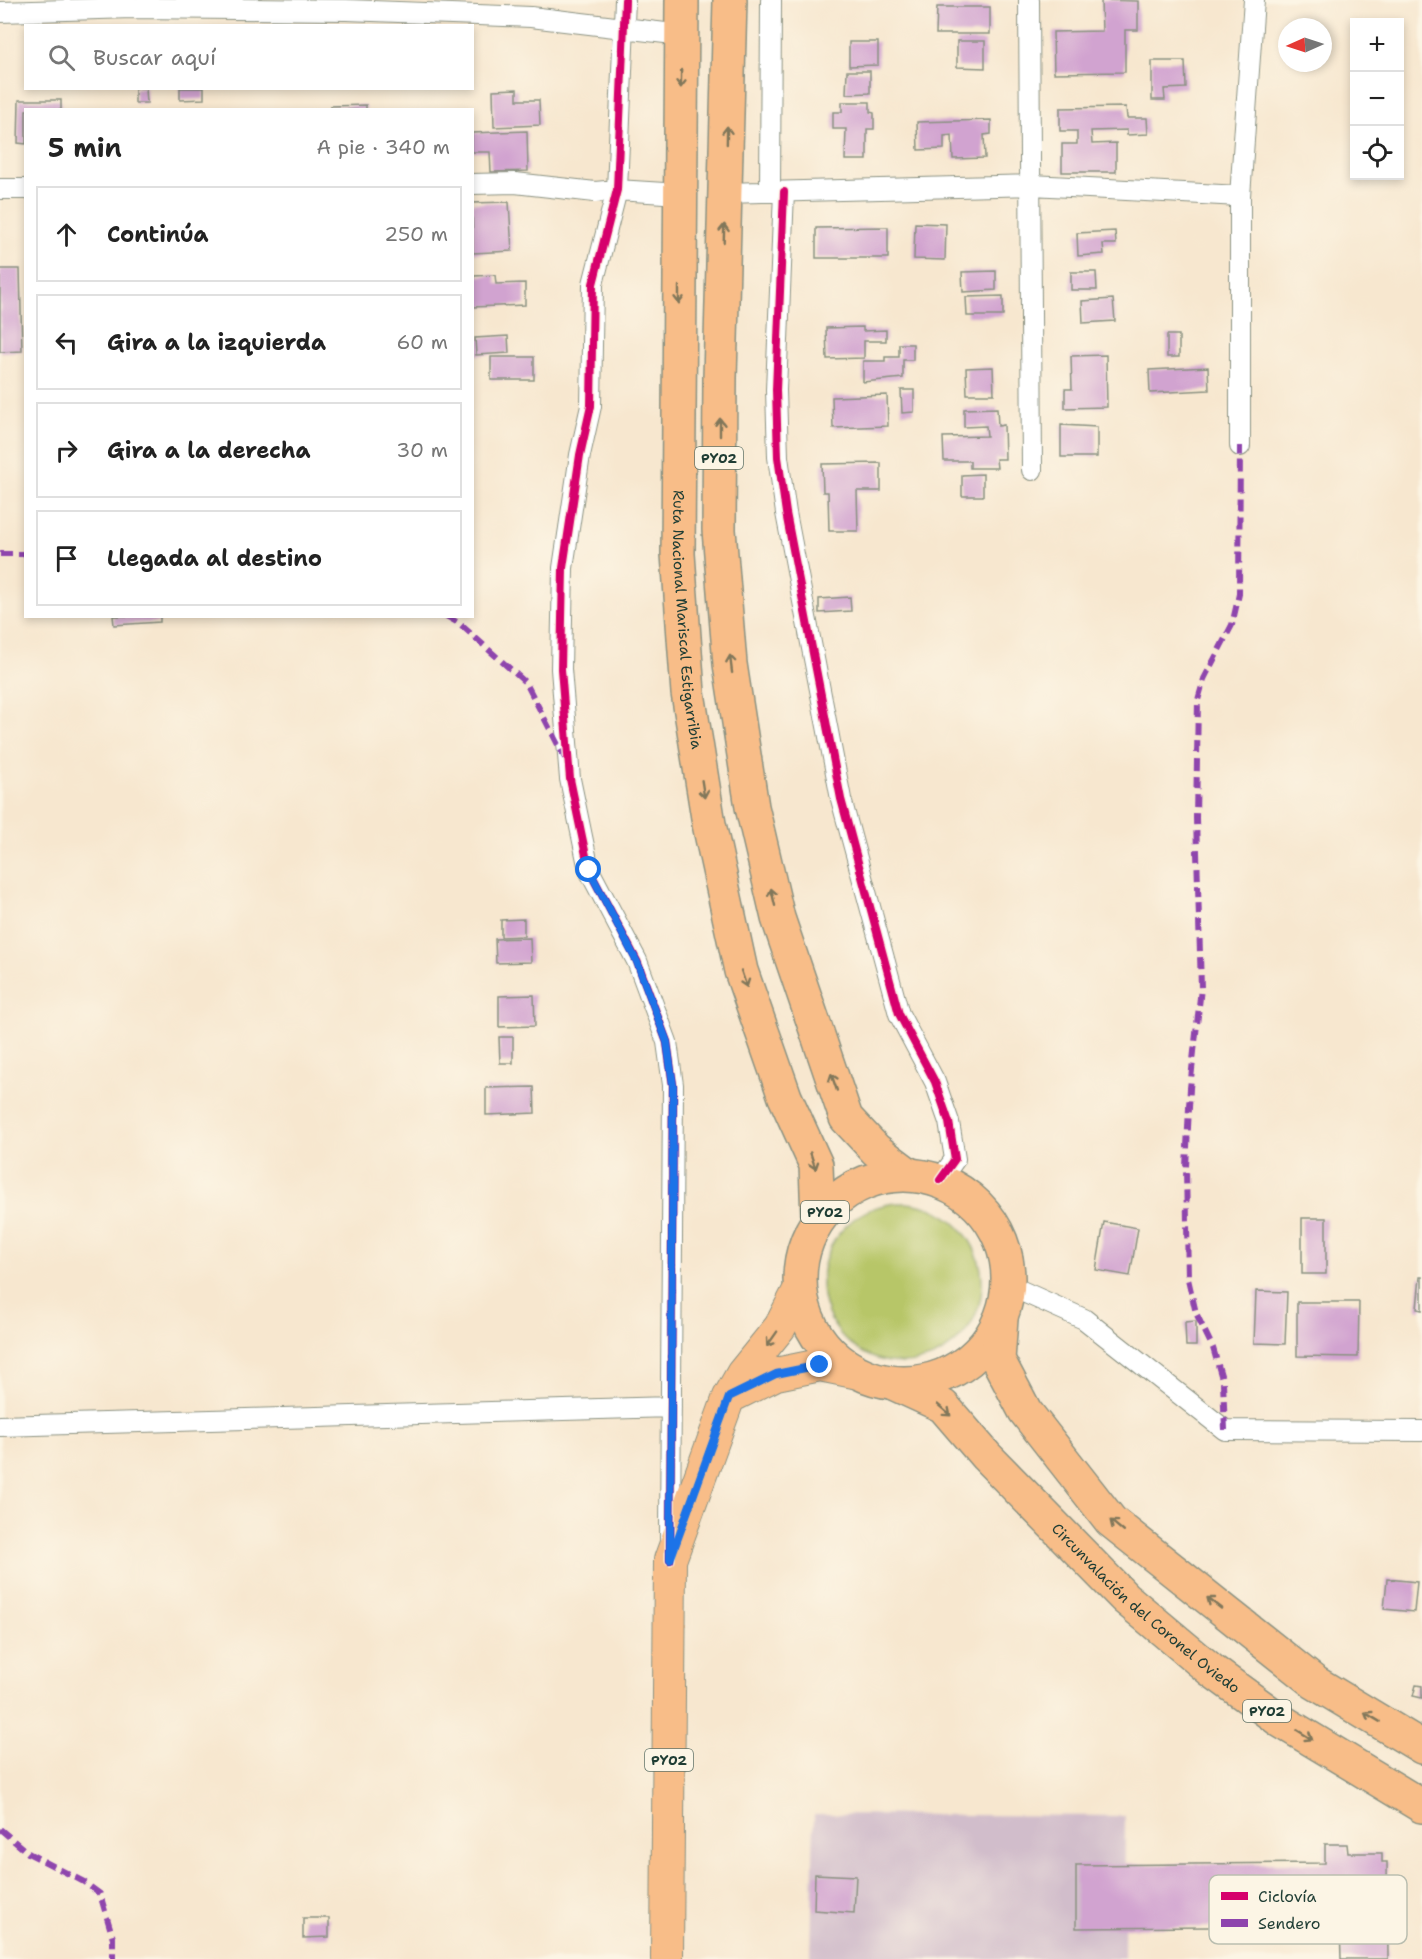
<!DOCTYPE html>
<html lang="es">
<head>
<meta charset="utf-8">
<style>
  :root { --surface:#fff; --page:#f2f2f2; --text:#222; --muted:#767676; --line:#e0e0e0 }
  body { margin:0; font-family:"Shantell Sans",sans-serif; background:var(--page); color:var(--text) }
  .controls { position:absolute; right:18px; top:18px; display:grid; overflow:hidden; border-radius:0px; box-shadow:0 3px 9px #0003 }
  .controls button { width:54px; height:54px; display:grid; place-items:center; padding:0; border:0; border-bottom:2px solid var(--line); background:var(--surface); color:var(--text); font:30px sans-serif }
  .compass { position:absolute; left:1278px; top:18px; width:54px; height:54px; border-radius:50%; background:var(--surface); box-shadow:0 3px 9px #0003; rotate:267deg }
  .stop { position:absolute; width:18px; height:18px; margin:-14px; border:4px solid #1a73e8; border-radius:50%; background:#fff }
  .stop.end { background:#1a73e8; border-color:#fff; box-shadow:0 2px 6px #0008 }
  .list { margin:0; padding:0; list-style:none }
  h2 { display:flex; justify-content:space-between; align-items:center; height:78px; margin:0; padding:0 24px; font-size:26px }
  h2 small { font-size:20px; font-weight:400; color:var(--muted) }
  .list li { display:grid; grid-template-columns:39px 1fr auto; gap:18px; align-items:center; box-sizing:border-box; height:96px; margin:0 12px 12px; padding:0 12px; border:2px solid var(--line); border-radius:0px }
  .list b { display:block; font-size:22px; white-space:nowrap }
  .list em { font-size:20px; font-style:normal; color:var(--muted) }
  .icon { flex:none; width:33px; height:33px; fill:none; stroke:currentColor; stroke-width:2; stroke-linecap:round; stroke-linejoin:round }
  .map { position:relative; flex:none; width:1422px; height:1959px; overflow:hidden }
  .search { position:absolute; background:var(--surface); box-shadow:0 3px 9px #0003; left:24px; top:24px; width:450px; height:66px; display:flex; align-items:center; gap:15px; box-sizing:border-box; padding:0 21px; border-radius:0px; color:var(--muted); font-size:22px }
  .panel { position:absolute; background:var(--surface); box-shadow:0 3px 9px #0003; left:24px; top:108px; width:450px; height:510px; border-radius:0px }
  .map>svg:first-child { display:block }
  .industrial { fill:#d1bdcb }
  .green { fill:#b7c668; stroke:#6b824e; stroke-width:1.5 }
  .building { fill:#d1a3d0 }
  .lines { fill:none; stroke-linecap:round; stroke-linejoin:round }
  .minor-casing { stroke:#8b9282; stroke-width:22 }
  .primary-casing { stroke:#8b9282; stroke-width:34 }
  .trunk-casing { stroke:#8b9282; stroke-width:36 }
  .minor { stroke:#fff; stroke-width:20 }
  .primary { stroke:#f8bd88; stroke-width:32 }
  .trunk { stroke:#f8bd88; stroke-width:33 }
  .quiet { stroke:#8e44ad; stroke-width:6; stroke-dasharray:12 6; stroke-linecap:butt }
  .cycleway-casing { stroke:#fcf5e5; stroke-width:11 }
  .cycleway { stroke:#d6006c; stroke-width:8 }
  .oneway { stroke:#81775a }
  .route { stroke:#1a73e8; stroke-width:8 }
  .labels { text-anchor:middle; stroke-width:6; stroke-linejoin:round; paint-order:stroke }
  .shield { fill:#fcf5e5; stroke:#617469; stroke-width:1.5 }
  .shield-label { font-size:14px; font-weight:bold; fill:#1f3d34 }
  .street-label { font-size:15px; fill:#1f3d34; stroke:#fcf5e5 }
  .key { fill:#fcf5e5; stroke:#babeb0; stroke-width:1.5 }
  .key-label { font-size:16px; fill:#1f3d34 }
</style>
</head>
<body>
<div class="map">
<svg width="1422" height="1959" viewBox="0 0 1422 1959">
  <rect width="100%" height="100%" fill="#fcf5e5"/>
  <filter id="ink" filterUnits="userSpaceOnUse"><feTurbulence type="fractalNoise" baseFrequency=".0167" numOctaves="2"/><feDisplacementMap in="SourceGraphic" scale="12" xChannelSelector="R" yChannelSelector="G"/><feConvolveMatrix kernelMatrix="1 2 1 2 8 2 1 2 1" color-interpolation-filters="sRGB"/></filter>
  <filter id="wash" filterUnits="userSpaceOnUse"><feTurbulence type="fractalNoise" baseFrequency=".008" numOctaves="4" result="noise"/><feDisplacementMap in="SourceGraphic" scale="24" xChannelSelector="R" yChannelSelector="G"/><feGaussianBlur stdDeviation="1.35" result="paint"/><feColorMatrix in="noise" values="0 0 0 0 0 0 0 0 0 0 0 0 0 0 0 0 0 1.4 0 .05"/><feComposite in="paint" operator="in"/></filter>
  <g filter="url(#wash)">
    <rect width="100%" height="100%" fill="#f7e7cf"/>
    <path class="industrial" d="M814,1814L1125,1816L1124,1959H811Z"/>
    <path class="green" d="M822 1283a80 80 0 1 1 160 0a80 80 0 1 1-160 0Z"/>
    <g id="blocks">
      <path class="building" d="M1101,0L1138,1V30H1125V72L1054,73L1053,32L1102,31Z
        M937,7H990V34H936Z
        M957,41H985V68L957,67Z
        M849,42H878V65L849,66Z
        M1152,61H1185L1186,88L1164,89L1165,100H1152Z
        M847,71H870V93L846,94Z
        M135,88H146L147,103H135Z
        M180,88H204V99L180,100Z
        M517,89V100H539L540,125L494,127L493,90Z
        M19,100H61V110H26V144L18,143Z
        M842,102H870V112L874,113V129H867V160H845L846,129H833V112H842Z
        M366,105V110H331V106Z
        M1126,107L1127,118H1147L1148,134L1127,135V130L1091,131L1092,144L1116,143V172H1062V144H1077V131H1060V108Z
        M991,120V134L984,135L985,158L953,159L952,135L944,136V149L918,150L917,122Z
        M527,131L528,171L491,172L490,152H472V133Z
        M509,202L512,251L473,253L472,203Z
        M915,223L946,224L945,260L914,259Z
        M888,227V258H816V228Z
        M1115,231L1116,244H1103L1104,254L1078,256L1077,233Z
        M0,269H20L22,351L0,352Z
        M996,271V290L963,292L962,272Z
        M1071,272H1096L1097,290H1071Z
        M495,275L496,284L525,283V305L472,307L474,276Z
        M1003,296V316H967L966,297Z
        M1113,299L1115,321L1083,323L1082,301Z
        M863,327V331L886,330V341H864V358L827,359L826,328Z
        M1167,335H1179V357H1167Z
        M508,336L509,353L476,355L475,338Z
        M899,344H913V360H903V378L863,382V361H885V357H899Z
        M1106,355L1107,407L1065,408V389H1072L1071,356Z
        M491,357H534V380H491Z
        M993,367L994,394H967L966,368Z
        M1208,367L1209,390L1150,393L1149,370Z
        M901,390H914V412L902,413Z
        M887,395L888,426L833,428L832,397Z
        M997,408L998,426L1004,425L1005,459H996L997,468H970V461H944L943,437L987,436L986,426L964,427V409Z
        M1061,425L1097,427V457H1061Z
        M881,463V491H857L858,531H829L828,492H823L822,464Z
        M983,474V496H962V475Z
        M850,597L851,611L819,613V599Z
        M113,616H160V622L114,625Z
        M524,919V936L501,937V920Z
        M530,938L531,962L496,963L495,939Z
        M534,995L535,1026L499,1027V996Z
        M499,1037H513V1063H500Z
        M534,1087L535,1113L486,1115V1088Z
        M1302,1218H1326V1274H1302Z
        M1104,1222L1138,1228L1130,1276L1096,1270Z
        M1420,1277H1422V1310L1417,1309Z
        M1256,1291L1287,1292L1285,1344L1254,1343Z
        M1297,1302H1359L1358,1357L1297,1356Z
        M1196,1321V1346H1186L1185,1322Z
        M1387,1579L1417,1582L1414,1612L1384,1609Z
        M1416,1685L1422,1686V1698L1413,1696Z
        M1325,1844H1347L1348,1853H1382V1862H1387L1388,1959H1341L1340,1926L1076,1928V1865L1325,1863Z
        M815,1874L856,1876L854,1913L814,1910Z
        M303,1918H329V1937L303,1938Z"/>
    </g>
  </g>
  <g filter="url(#ink)">
    <use href="#blocks" fill-opacity="0" stroke="#8b9282" stroke-width="1.5"/>
    <g class="lines">
      <g class="minor-casing">
        <path id="minor" d="M625,0L617,190L593,284L591,406L580,455L563,568L561,669L570,779L589,870L637,961L667,1042L673,1085L670,1538
          M1029,0L1032,470
          M0,12L132,8L346,10L531,17L682,35
          M472,184L515,183L595,192L617,190L680,194
          M0,189H26
          M770,192L771,0
          M784,192L776,390L778,457L786,513L841,799L899,1014L935,1082L949,1122L955,1159L940,1180
          M726,193L1032,185L1240,196
          M1240,446V196L1254,0
          M1008,1285L1084,1319L1225,1430L1422,1431
          M0,1426L671,1407"/>
      </g>
      <g class="primary-casing">
        <path id="primary" d="M730,1397L776,1374L820,1365L859,1373
          M667,1959L670,1560L729,1397L742,1374L780,1327L800,1288"/>
      </g>
      <g class="trunk-casing">
        <g id="trunk">
          <path id="s1" d="M682,0L678,554L688,693L709,824L741,971L785,1097L816,1165L818,1219"/>
          <path d="M730,0L720,378L719,530L730,664L752,807L778,918L846,1118L876,1150L908,1174"/>
          <circle cx="904" cy="1279" r="104"/>
          <path d="M1001,1319L998,1360L1025,1411L1111,1521L1314,1682L1422,1747"/>
          <path id="s2" d="M893,1383L943,1406L986,1456L1125,1598L1211,1670L1281,1721L1422,1806"/>
        </g>
      </g>
      <use href="#minor" class="minor"/>
      <use href="#primary" class="primary"/>
      <use href="#trunk" class="trunk"/>
      <path class="quiet" d="M0,554H26
        M446,616L460,624L526,683L565,758
        M1225,1430L1223,1382L1213,1348L1196,1313L1188,1279L1186,1167L1190,1088L1201,988L1196,818L1198,700L1204,679L1232,625L1239,594L1240,446
        M0,1829L28,1853L84,1882L100,1894L113,1938V1959"/>
      <g class="cycleway-casing">
        <path id="cycleway" d="M625,0L617,190L593,284L591,406L580,455L563,568L561,669L570,779L589,870L637,961L667,1042L673,1085L670,1560
          M784,192L776,390L778,457L786,513L841,799L899,1014L935,1082L949,1122L955,1159L940,1180"/>
      </g>
      <use href="#cycleway" class="cycleway"/>
    </g>
    <defs><path id="oneway-shaft" d="M-6 0H5M1.5-3L5.5 0L1.5 3" fill="none" stroke-width="1.6" stroke-linecap="round" stroke-linejoin="round" transform="scale(1.5)"/></defs>
    <g class="oneway">
      <use href="#oneway-shaft" transform="translate(681 79) rotate(91)"/>
      <use href="#oneway-shaft" transform="translate(727 135) rotate(-89)"/>
      <use href="#oneway-shaft" transform="translate(724 233) rotate(-88)"/>
      <use href="#oneway-shaft" transform="translate(679 295) rotate(90)"/>
      <use href="#oneway-shaft" transform="translate(720 427) rotate(-90)"/>
      <use href="#oneway-shaft" transform="translate(731 664) rotate(-97)"/>
      <use href="#oneway-shaft" transform="translate(703 789) rotate(81)"/>
      <use href="#oneway-shaft" transform="translate(773 897) rotate(-103)"/>
      <use href="#oneway-shaft" transform="translate(744 979) rotate(71)"/>
      <use href="#oneway-shaft" transform="translate(834 1082) rotate(-109)"/>
      <use href="#oneway-shaft" transform="translate(813 1161) rotate(72)"/>
      <use href="#oneway-shaft" transform="translate(772 1339) rotate(125)"/>
      <use href="#oneway-shaft" transform="translate(944 1410) rotate(41)"/>
      <use href="#oneway-shaft" transform="translate(1117 1526) rotate(-140)"/>
      <use href="#oneway-shaft" transform="translate(1214 1603) rotate(-142)"/>
      <use href="#oneway-shaft" transform="translate(1372 1717) rotate(-149)"/>
      <use href="#oneway-shaft" transform="translate(1305 1735) rotate(32)"/>
    </g>
  </g>
  <g class="lines" filter="url(#ink)">
    <path class="route" d="M589,870L637,962L667,1042L673,1085L670,1560L729,1397L776,1374L820,1365"/>
  </g>
  <g class="labels">
    <g class="shield">
      <rect x="695" y="447" width="48" height="22" rx="4.5"/>
      <rect x="801" y="1201" width="48" height="22" rx="4.5"/>
      <rect x="1243" y="1700" width="48" height="22" rx="4.5"/>
      <rect x="645" y="1749" width="48" height="22" rx="4.5"/>
    </g>
    <g class="shield-label">
      <text x="719" y="463">PY02</text>
      <text x="825" y="1217">PY02</text>
      <text x="1267" y="1716">PY02</text>
      <text x="669" y="1765">PY02</text>
    </g>
    <g class="street-label">
      <text dy="5" stroke="none"><textPath href="#s1" startOffset="620">Ruta Nacional Mariscal Estigarribia</textPath></text>
      <text dy="5" stroke="none"><textPath href="#s2" startOffset="342">Circunvalación del Coronel Oviedo</textPath></text>
    </g>
  </g>
  <rect x="1209" y="1875" width="198" height="69" rx="9" class="key"/>
  <rect x="1221" y="1892" width="27" height="8" fill="#d6006c"/>
  <rect x="1221" y="1919" width="27" height="8" fill="#8e44ad"/>
  <g class="key-label">
    <text x="1258" y="1902">Ciclovía</text>
    <text x="1258" y="1929">Sendero</text>
  </g>
</svg>
<div class="controls">
<button>+</button>
<button>−</button>
<button><svg class="icon" aria-label="locate" viewBox="0 0 24 24"><circle cx="12" cy="12" r="6"/><path d="M12 2v4M12 18v4M2 12h4M18 12h4"/></svg></button>
</div>
<svg class="compass" viewBox="-18 -18 36 36"><path d="M0-13l5 13h-10z" fill="#e53935"/><path d="M0 13l5-13h-10z" fill="#767676"/></svg>
<div class="stop" style="left:589px;top:870px"></div>
<div class="stop end" style="left:820px;top:1365px"></div>
<div class="search"><svg class="icon" aria-label="search" viewBox="0 0 24 24"><circle cx="10" cy="10" r="6"/><path d="M15 15l6 6"/></svg>Buscar aquí</div>
<section class="panel">
<h2>5 min<small>A pie · 340 m</small></h2>
<ul class="list">
<li><svg class="icon" aria-label="ahead" viewBox="0 0 24 24"><path d="M12 20V5M6 11l6-6 6 6"/></svg><div><b>Continúa</b></div><em>250 m</em></li>
<li><svg class="icon" aria-label="left" viewBox="0 0 24 24"><path d="M17 20v-9H6M10 6l-5 5 5 5"/></svg><div><b>Gira a la izquierda</b></div><em>60 m</em></li>
<li><svg class="icon" aria-label="right" viewBox="0 0 24 24"><path d="M7 20v-9h11M14 6l5 5-5 5"/></svg><div><b>Gira a la derecha</b></div><em>30 m</em></li>
<li><svg class="icon" aria-label="arrive" viewBox="0 0 24 24"><path d="M6 21V4h12l-3 4 3 4H6"/></svg><div><b>Llegada al destino</b></div></li>
</ul>
</section>
</div>
</body>
</html>
